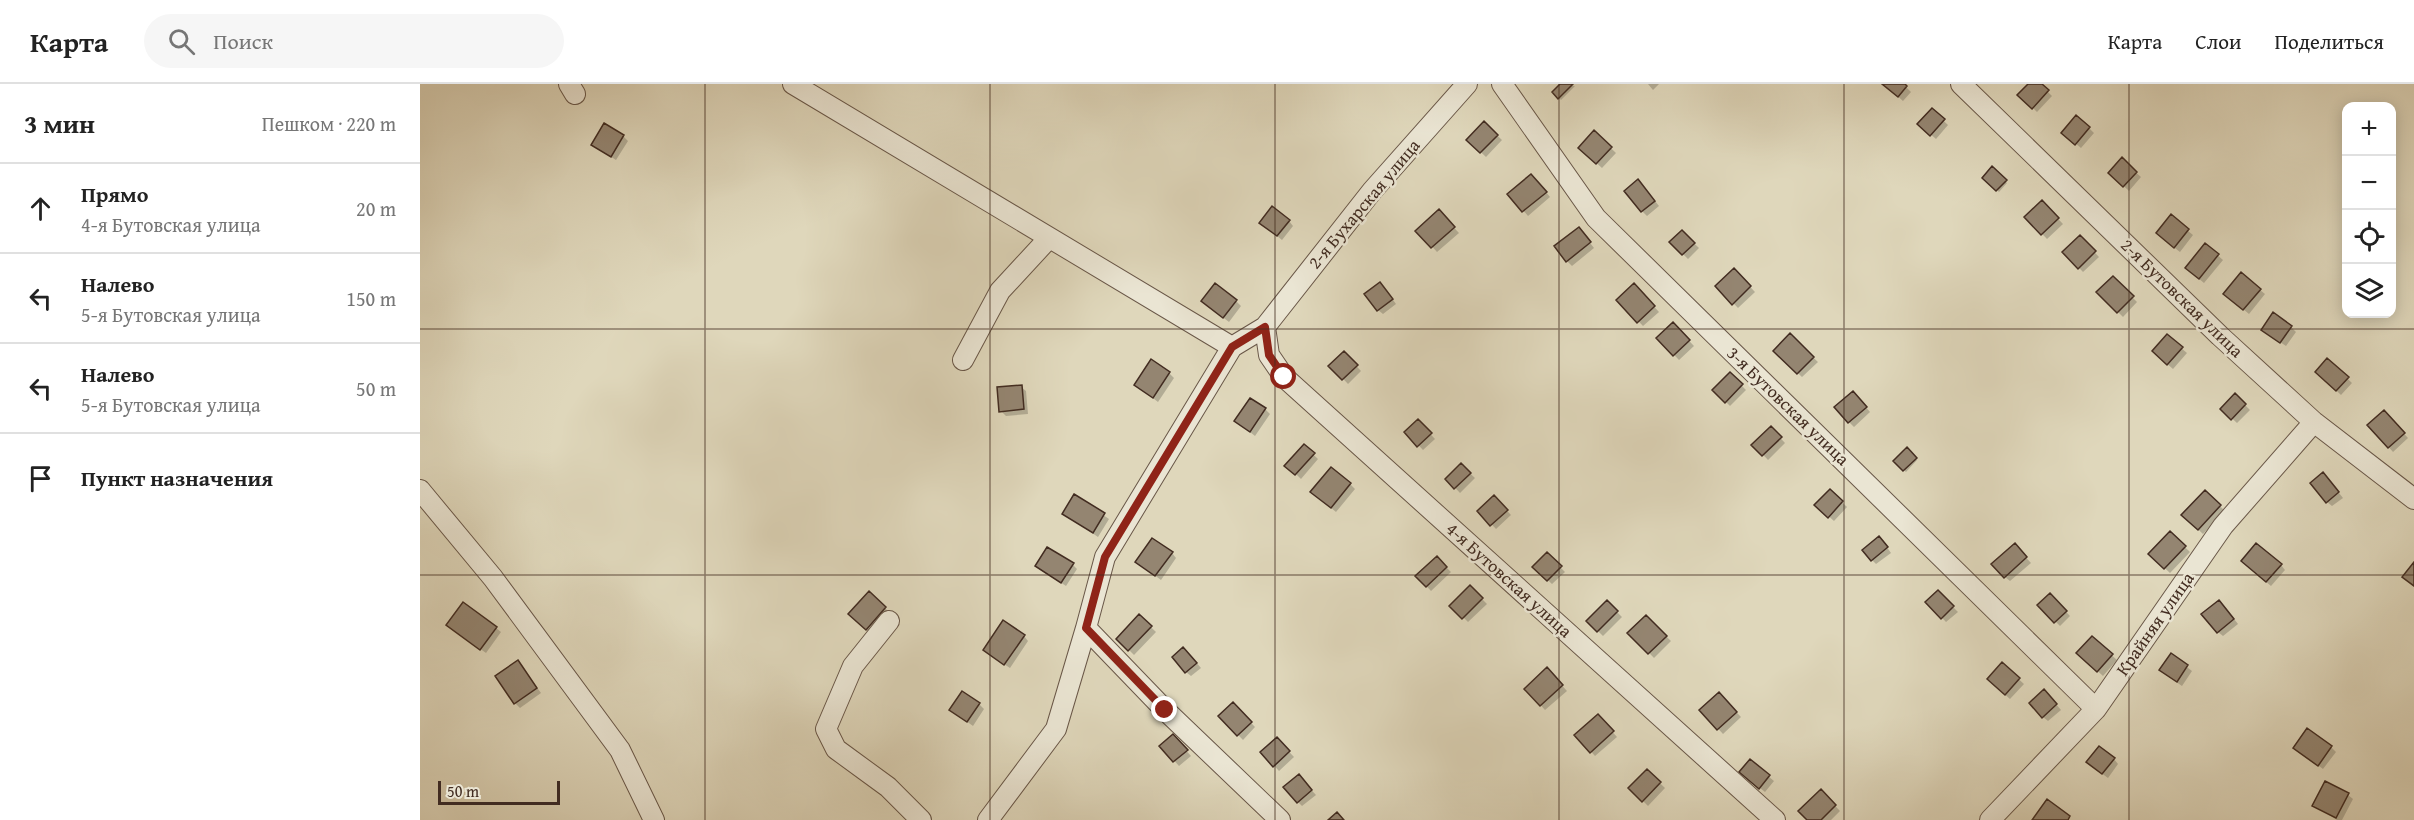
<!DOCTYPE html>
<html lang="ru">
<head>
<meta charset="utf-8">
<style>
  :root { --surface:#fff; --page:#f6f6f6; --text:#222; --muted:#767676; --line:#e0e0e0 }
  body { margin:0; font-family:"Gentium Book Plus",serif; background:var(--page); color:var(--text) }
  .controls { position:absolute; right:18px; top:18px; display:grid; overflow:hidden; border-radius:12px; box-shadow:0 3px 15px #0003 }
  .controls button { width:54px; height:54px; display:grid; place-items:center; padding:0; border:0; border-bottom:2px solid var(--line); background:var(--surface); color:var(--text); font:30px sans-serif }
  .scale { position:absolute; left:18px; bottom:15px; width:122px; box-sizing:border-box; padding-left:6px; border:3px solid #422c21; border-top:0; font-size:16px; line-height:21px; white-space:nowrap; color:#422c21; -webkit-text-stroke:4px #eae5d3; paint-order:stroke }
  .stop { position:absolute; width:18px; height:18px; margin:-14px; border:4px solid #8f2418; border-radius:50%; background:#fff }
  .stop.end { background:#8f2418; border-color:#fff; box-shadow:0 2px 6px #0008 }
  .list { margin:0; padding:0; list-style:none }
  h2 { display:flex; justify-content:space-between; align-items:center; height:78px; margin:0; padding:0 24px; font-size:26px }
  h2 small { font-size:20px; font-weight:400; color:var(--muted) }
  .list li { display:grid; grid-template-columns:39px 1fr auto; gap:18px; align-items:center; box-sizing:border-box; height:90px; padding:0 24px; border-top:2px solid var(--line) }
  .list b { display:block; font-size:22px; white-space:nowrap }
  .list p { margin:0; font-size:20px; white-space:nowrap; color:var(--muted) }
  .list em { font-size:20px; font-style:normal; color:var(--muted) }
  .icon { flex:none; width:33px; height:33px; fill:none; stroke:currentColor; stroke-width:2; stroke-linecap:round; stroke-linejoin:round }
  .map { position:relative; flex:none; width:1994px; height:736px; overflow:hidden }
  header { display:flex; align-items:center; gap:36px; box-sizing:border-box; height:84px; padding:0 30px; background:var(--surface); border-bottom:2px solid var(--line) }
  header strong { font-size:28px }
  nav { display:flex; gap:33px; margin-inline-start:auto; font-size:21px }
  .search { width:420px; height:54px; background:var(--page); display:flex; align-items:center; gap:15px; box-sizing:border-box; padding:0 21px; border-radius:33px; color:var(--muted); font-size:22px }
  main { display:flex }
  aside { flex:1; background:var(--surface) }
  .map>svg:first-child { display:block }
  .shadow { fill:#0003 }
  .building { fill:#948571; stroke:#422c21; stroke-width:1.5 }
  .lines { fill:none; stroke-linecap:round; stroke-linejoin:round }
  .minor-casing { stroke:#695748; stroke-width:22 }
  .minor { stroke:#eae5d3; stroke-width:20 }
  .route { stroke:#8f2418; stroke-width:8 }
  .grid { fill:none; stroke:#422c21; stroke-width:1.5; stroke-opacity:0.55 }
  .labels { text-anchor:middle; stroke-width:5; stroke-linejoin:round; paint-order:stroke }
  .street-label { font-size:18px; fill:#422c21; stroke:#eae5d3 }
</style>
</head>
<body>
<header>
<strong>Карта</strong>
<div class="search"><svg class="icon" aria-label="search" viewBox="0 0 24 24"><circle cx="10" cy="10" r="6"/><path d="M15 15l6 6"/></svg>Поиск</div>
<nav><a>Карта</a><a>Слои</a><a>Поделиться</a></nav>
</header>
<main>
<aside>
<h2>3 мин<small>Пешком · 220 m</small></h2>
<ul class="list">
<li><svg class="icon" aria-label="ahead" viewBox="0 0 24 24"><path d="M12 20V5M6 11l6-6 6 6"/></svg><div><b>Прямо</b><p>4-я Бутовская улица</p></div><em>20 m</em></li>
<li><svg class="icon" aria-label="left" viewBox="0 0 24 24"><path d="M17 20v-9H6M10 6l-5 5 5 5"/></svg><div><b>Налево</b><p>5-я Бутовская улица</p></div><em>150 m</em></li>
<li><svg class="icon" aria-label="left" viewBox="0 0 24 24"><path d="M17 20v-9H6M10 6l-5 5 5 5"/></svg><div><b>Налево</b><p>5-я Бутовская улица</p></div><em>50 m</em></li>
<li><svg class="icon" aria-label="arrive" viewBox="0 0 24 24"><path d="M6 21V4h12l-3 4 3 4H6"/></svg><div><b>Пункт назначения</b></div></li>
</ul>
</aside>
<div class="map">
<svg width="1994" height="736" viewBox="0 0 1994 736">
  <rect width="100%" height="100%" fill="#dfd7bb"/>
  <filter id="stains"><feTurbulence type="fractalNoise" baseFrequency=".00333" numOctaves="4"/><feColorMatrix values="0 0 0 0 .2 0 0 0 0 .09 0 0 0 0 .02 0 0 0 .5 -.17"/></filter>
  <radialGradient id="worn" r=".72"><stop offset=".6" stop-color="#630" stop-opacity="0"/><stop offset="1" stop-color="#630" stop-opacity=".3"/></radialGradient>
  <path class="shadow" d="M1142,0L1155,2L1141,16L1134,8Z
    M1228,0H1239L1233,6Z
    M1464,0H1483L1491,8L1483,17Z
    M1610,0H1620L1632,12L1617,28L1600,11Z
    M1512,26L1528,41L1516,55L1499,40Z
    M1064,39L1082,56L1066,73L1048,56Z
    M1669,44L1674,49L1661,64L1648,53Z
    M1174,48L1196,69L1182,84L1160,64Z
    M203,52L208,57L196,76L173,61Z
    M1702,76L1721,93L1709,107L1690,89Z
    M1572,85L1587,99L1579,108L1564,93Z
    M1116,96L1130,113L1108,132L1089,110Z
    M1223,102L1239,122L1227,132L1222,127Z
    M1622,118L1643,140L1627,155L1606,133Z
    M1019,128L1039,149L1017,168L998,147Z
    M1751,133L1773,151L1760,168L1742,154Z
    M869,137L873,142L862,156L846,143Z
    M1262,148L1279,164L1268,175L1251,158Z
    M1163,150L1174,164L1152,182L1147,177Z
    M1660,153L1679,173L1663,188L1644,168Z
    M1786,161L1803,176L1784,199L1772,189Z
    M1314,186L1335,208L1318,224L1297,202Z
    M1693,194L1717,218L1703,233L1678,208Z
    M1214,201L1239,228L1223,242L1198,216Z
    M965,205L976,220L963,230L958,226Z
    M1840,206L1845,210L1829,230L1810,214Z
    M816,217L821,222L809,238L788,222Z
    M1253,240L1274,262L1259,276L1238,254Z
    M1871,243L1876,248L1866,262L1848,250Z
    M1370,252L1398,278L1382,293L1355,267Z
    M1747,252L1767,269L1753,285L1738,272Z
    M924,269L941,287L928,300L911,282Z
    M1908,276L1932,299L1921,311L1897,288Z
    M749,289L754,294L738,318L716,301Z
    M1310,290L1326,306L1310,322L1294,306Z
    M601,303L606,307L608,330L586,332L581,327Z
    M1815,311L1830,326L1817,339L1802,325Z
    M1437,313L1450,328L1434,343L1429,338Z
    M845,325L850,330L835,352L816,337Z
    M1964,328L1988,354L1973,368L1949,341Z
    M998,337L1015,355L1003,366L986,348Z
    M1351,344L1365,359L1348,376L1334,361Z
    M884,362L898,375L881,395L867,381Z
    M1487,366L1497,376L1486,388L1475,377Z
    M1041,381L1055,394L1040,409L1027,395Z
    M1908,395L1923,414L1912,422L1907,418Z
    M930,400L935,405L916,428L897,412Z
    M1410,407L1427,423L1414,437L1396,421Z
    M1785,408L1805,427L1783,450L1763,431Z
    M655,412L689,435L678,453L644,430Z
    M1074,413L1091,431L1076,445L1059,427Z
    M1750,449L1770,468L1750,489L1730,470Z
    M1464,459L1471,469L1456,480L1452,476Z
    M1599,466L1611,479L1590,497L1585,493Z
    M752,469L756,474L741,496L717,478Z
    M1127,470L1145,488L1132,500L1114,483Z
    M1017,474L1031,488L1011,507L997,492Z
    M653,481L657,485L646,502L622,486Z
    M1861,481L1865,486L1851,502L1827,482Z
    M1050,503L1067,520L1048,538L1032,522Z
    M1518,508L1538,528L1526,538L1507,518Z
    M449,509L470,529L451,550L430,530Z
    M1630,511L1650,532L1640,542L1619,521Z
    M1187,518L1202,533L1183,552L1168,537Z
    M1804,522L1818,540L1803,552L1798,548Z
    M719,532L736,548L714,571L698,555Z
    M1226,533L1251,557L1234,574L1210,549Z
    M76,544L81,548L66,569L33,545Z
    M604,552L608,557L590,584L569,570Z
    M1672,554L1697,576L1683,592L1658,569Z
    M768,569L781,584L771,592L766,588Z
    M1751,571L1772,587L1762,602L1746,591Z
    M1582,580L1604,600L1590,615L1573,600Z
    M102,583L121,609L100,624L95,619Z
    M1127,585L1147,607L1125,626L1106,605Z
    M1299,610L1321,633L1303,650L1281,626Z
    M1629,612L1641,626L1628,637L1623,633Z
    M559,620L564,625L553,642L531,626Z
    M813,620L835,643L823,656L800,632Z
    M1178,632L1197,653L1175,672L1156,651Z
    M753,652L771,672L759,682L741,662Z
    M857,655L874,673L859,687L842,668Z
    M1911,663L1916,668L1903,685L1875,664Z
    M1694,675L1698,680L1688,694L1673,683Z
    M1330,677L1354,697L1345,708L1326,693Z
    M1227,687L1245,704L1228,722L1210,704Z
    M883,697L896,711L882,722L878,718Z
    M1401,707L1420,727L1411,736H1389Z
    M1928,711L1933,715L1922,736H1917L1894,721Z"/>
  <path class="building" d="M1140,0H1153L1138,15L1132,8Z
    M1462,0H1485L1487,2L1478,13Z
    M1608,0H1622L1629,6L1612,25L1597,11Z
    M1512,24L1525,35L1510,52L1497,40Z
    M1656,31L1670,43L1655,61L1641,49Z
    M1064,37L1078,51L1060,69L1046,56Z
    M184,39L204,51L191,73L171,61Z
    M1174,46L1192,63L1176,80L1158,64Z
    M1702,73L1717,88L1703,103L1688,89Z
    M1572,82L1587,96L1576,107L1562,94Z
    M1111,90L1127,108L1102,128L1087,110Z
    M1218,95L1235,117L1221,128L1204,107Z
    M1622,116L1639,134L1621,151L1604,133Z
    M852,122L870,136L857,152L839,139Z
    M1019,125L1035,143L1011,164L995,147Z
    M1751,130L1769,145L1754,164L1736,149Z
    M1159,143L1171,158L1146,178L1134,162Z
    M1262,146L1275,159L1262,171L1249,158Z
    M1660,151L1676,167L1658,185L1642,168Z
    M1785,159L1799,170L1779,195L1765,184Z
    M1314,184L1331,202L1312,221L1295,202Z
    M1821,188L1841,205L1823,226L1803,210Z
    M1693,192L1714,212L1697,229L1676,208Z
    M960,198L973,215L957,227L944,210Z
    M795,199L817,216L803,234L781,217Z
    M1214,199L1235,222L1217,239L1196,216Z
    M1853,228L1872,242L1860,259L1841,246Z
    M1253,238L1270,256L1253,272L1236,254Z
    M1370,249L1394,273L1377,290L1353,267Z
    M1747,250L1763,263L1747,281L1732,267Z
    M924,267L938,281L922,296L908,282Z
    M1907,274L1929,293L1916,307L1895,288Z
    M731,275L750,288L733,314L714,301Z
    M1310,288L1323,300L1305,319L1292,306Z
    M602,301L604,325L579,328L577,303Z
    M1433,307L1447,323L1428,339L1414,323Z
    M1815,309L1826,320L1811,336L1800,325Z
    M830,314L846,324L830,348L814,337Z
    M1964,326L1985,349L1968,364L1947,341Z
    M998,335L1012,349L997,363L984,348Z
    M1351,342L1362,353L1342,372L1331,361Z
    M884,360L895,369L875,391L864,382Z
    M1487,363L1497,374L1483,387L1473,377Z
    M1041,379L1051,389L1034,405L1025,395Z
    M911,383L931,399L911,424L890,408Z
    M1903,388L1919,408L1906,419L1890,399Z
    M1410,405L1423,417L1408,434L1394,421Z
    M1785,406L1801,421L1778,446L1761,431Z
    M654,410L685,429L673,449L642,430Z
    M1074,411L1088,426L1070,442L1057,427Z
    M1750,447L1766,462L1744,485L1728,470Z
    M1459,452L1468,463L1451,477L1442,466Z
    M732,454L753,468L735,492L715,478Z
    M1595,459L1607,473L1584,494L1571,480Z
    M1836,459L1862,480L1846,498L1821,477Z
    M627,463L654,479L641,499L615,482Z
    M1127,468L1142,482L1127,497L1112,483Z
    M1017,472L1027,483L1006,503L995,492Z
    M1994,478V502L1982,493Z
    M1050,501L1063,514L1042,535L1029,522Z
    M1518,506L1534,522L1521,535L1505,518Z
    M449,507L466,523L446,546L428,530Z
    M1630,509L1647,527L1634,539L1617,521Z
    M1187,516L1198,527L1177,548L1166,537Z
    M1799,516L1814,535L1797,549L1781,530Z
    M43,518L77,543L60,566L26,541Z
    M719,530L732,542L708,567L696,555Z
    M1226,531L1247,552L1228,570L1207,549Z
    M583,536L605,551L584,581L563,566Z
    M1672,552L1693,570L1677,588L1656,569Z
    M763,563L777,579L765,589L752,573Z
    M1751,569L1768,581L1757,598L1739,586Z
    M98,576L117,604L94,620L75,592Z
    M1582,578L1600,594L1585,611L1567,595Z
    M1127,583L1143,601L1120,622L1104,605Z
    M1624,605L1637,620L1622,634L1609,619Z
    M542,607L560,619L547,638L529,626Z
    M1299,608L1317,628L1297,646L1279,626Z
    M813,618L832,638L817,652L798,632Z
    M1178,630L1194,647L1170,669L1154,651Z
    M1887,644L1912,662L1898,682L1873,664Z
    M753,650L768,666L753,678L739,662Z
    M857,653L870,667L853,683L840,668Z
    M1679,662L1695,674L1682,690L1666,678Z
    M1330,675L1350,691L1339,705L1319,688Z
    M1227,685L1241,698L1222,718L1208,704Z
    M879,690L892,706L877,719L863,703Z
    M1905,697L1929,709L1916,734L1892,722Z
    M1401,705L1416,721L1401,736H1387L1378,727Z
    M1627,715L1650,732L1648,736H1612Z
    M917,728L924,736H908Z"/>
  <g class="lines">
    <g class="minor-casing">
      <path id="minor" d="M149,0L155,10
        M373,0L812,263
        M1082,0L1176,134L1676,625
        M1541,0L1800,252L1894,338L1994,415
        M845,243L849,271L864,293L1355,736
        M543,276L580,207L629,154
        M0,406L73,494L200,666L234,736
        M469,537L433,582L406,645L416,665L468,703L501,736
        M568,736L636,645L666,544
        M860,736L745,626L666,544L685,473L812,263L845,243L952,107L1047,0
        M1570,736L1676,625L1803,442L1894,338"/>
    </g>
    <use href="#minor" class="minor"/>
  </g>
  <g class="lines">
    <path class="route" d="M745,626L666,544L685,473L812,263L845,243L849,271L864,293"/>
  </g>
  <path class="grid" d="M285,0V736M570,0V736M855,0V736M1139,0V736M1424,0V736M1709,0V736M0,245H1994M0,491H1994"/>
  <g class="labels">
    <g class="street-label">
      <text transform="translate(944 120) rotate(-50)" y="6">2-я Бухарская улица</text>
      <text transform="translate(1762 214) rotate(44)" y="6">2-я Бутовская улица</text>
      <text transform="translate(1368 322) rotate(44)" y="6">3-я Бутовская улица</text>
      <text transform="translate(1089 496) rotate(42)" y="6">4-я Бутовская улица</text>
      <text transform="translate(1735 540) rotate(-55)" y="6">Крайняя улица</text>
    </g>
  </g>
  <rect width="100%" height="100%" filter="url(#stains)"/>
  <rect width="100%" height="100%" fill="url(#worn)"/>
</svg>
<div class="controls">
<button>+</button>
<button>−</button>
<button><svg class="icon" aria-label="locate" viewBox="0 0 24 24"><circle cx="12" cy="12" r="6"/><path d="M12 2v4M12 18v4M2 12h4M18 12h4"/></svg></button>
<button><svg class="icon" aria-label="layers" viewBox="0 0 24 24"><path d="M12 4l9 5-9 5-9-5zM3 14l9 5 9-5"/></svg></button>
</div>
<div class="scale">50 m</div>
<div class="stop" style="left:864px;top:293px"></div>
<div class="stop end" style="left:745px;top:626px"></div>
</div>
</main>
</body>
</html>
